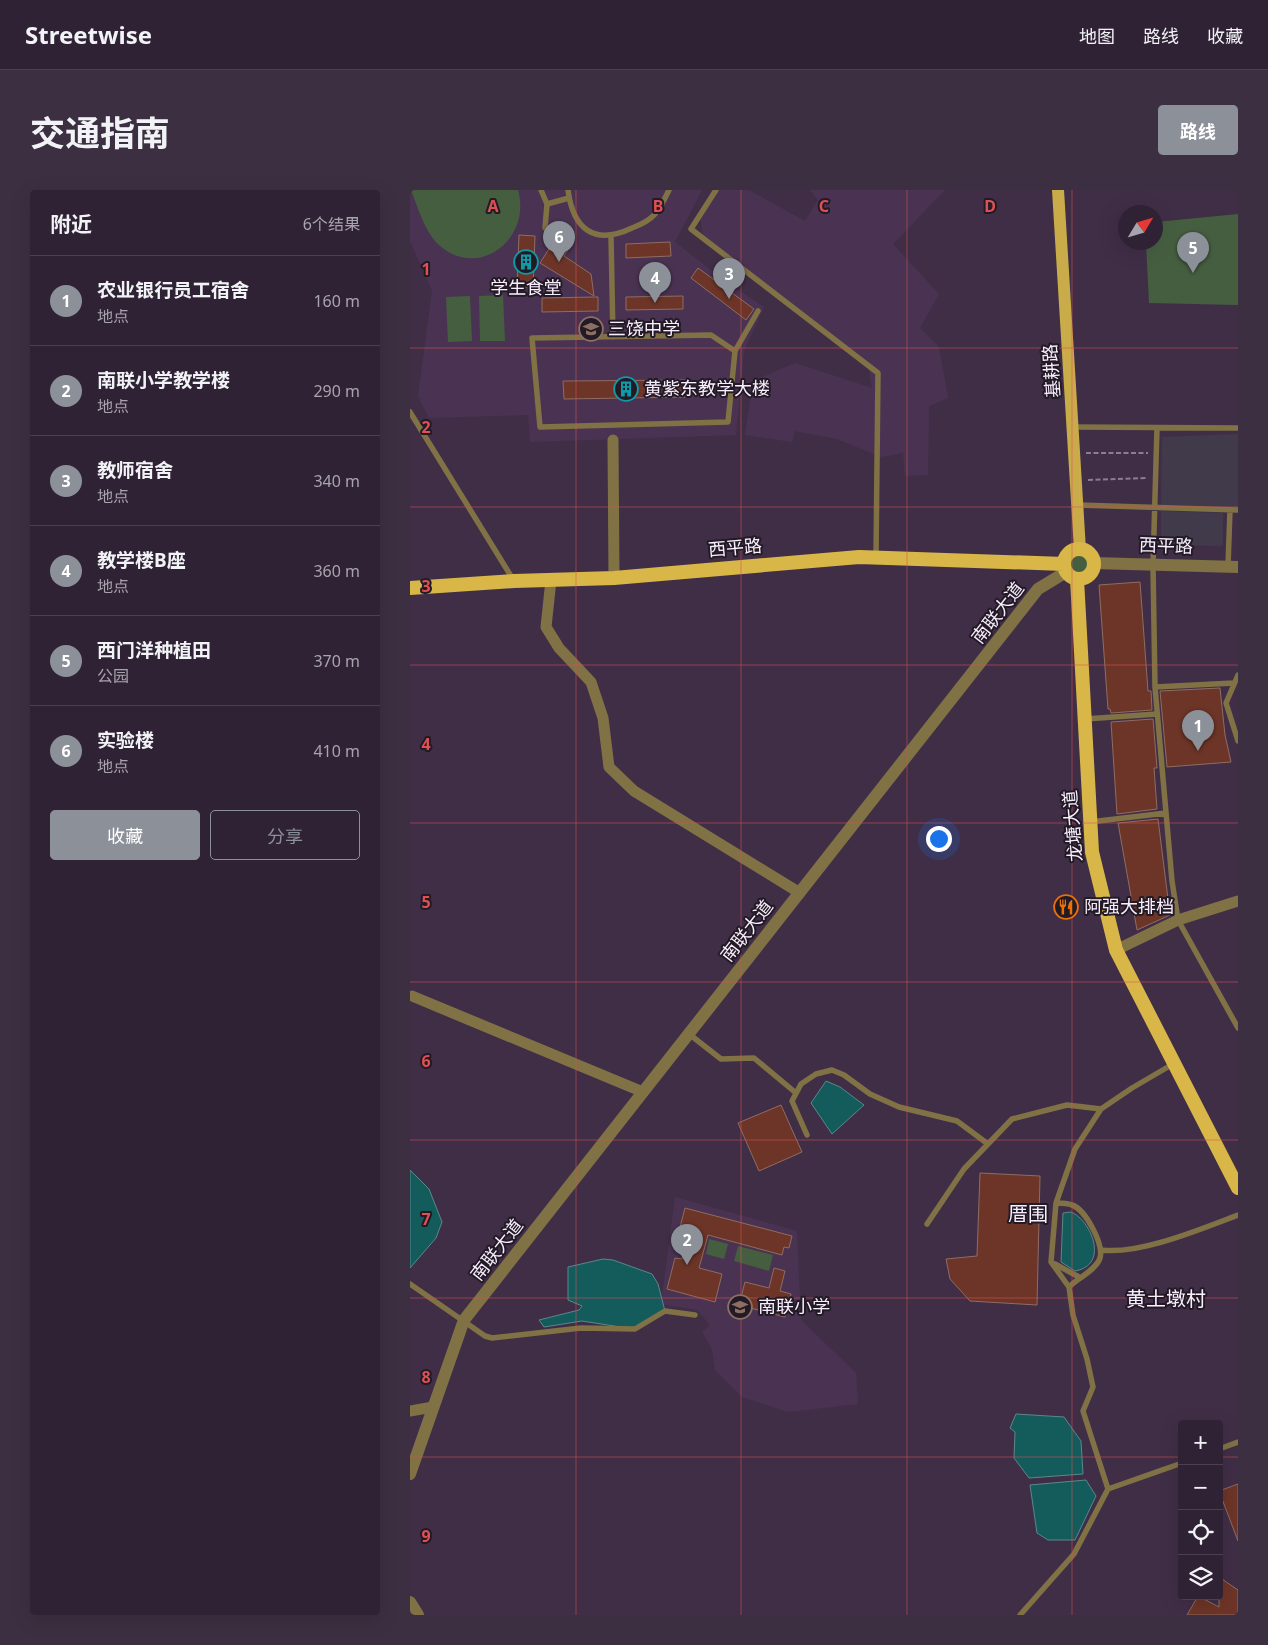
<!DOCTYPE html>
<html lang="zh">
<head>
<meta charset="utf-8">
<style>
  :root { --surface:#302235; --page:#3c2f41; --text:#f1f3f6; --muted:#a8a4ad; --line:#4b3f50; --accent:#8c9099 }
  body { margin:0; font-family:"Noto Sans","Noto Sans SC",sans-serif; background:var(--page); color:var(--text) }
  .controls { position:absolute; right:15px; bottom:15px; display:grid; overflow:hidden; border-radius:5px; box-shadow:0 5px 20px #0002 }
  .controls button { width:45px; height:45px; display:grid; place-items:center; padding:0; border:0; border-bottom:1px solid var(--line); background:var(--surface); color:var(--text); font:25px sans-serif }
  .compass { position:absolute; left:708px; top:15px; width:45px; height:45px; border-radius:50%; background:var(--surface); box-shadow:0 5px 20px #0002; rotate:52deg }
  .you { position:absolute; left:528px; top:648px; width:18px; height:18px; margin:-12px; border:4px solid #fff; border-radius:50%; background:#1a73e8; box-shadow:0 0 0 8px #1a73e833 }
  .badge { display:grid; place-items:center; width:32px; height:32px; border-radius:50%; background:var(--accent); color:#fff; font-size:16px; font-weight:700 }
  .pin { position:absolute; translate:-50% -41px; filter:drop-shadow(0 1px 2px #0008) }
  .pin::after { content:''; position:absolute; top:26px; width:18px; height:15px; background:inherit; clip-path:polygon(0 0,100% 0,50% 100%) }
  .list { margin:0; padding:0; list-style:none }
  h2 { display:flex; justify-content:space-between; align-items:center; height:65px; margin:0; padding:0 20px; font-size:21px }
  h2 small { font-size:16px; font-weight:400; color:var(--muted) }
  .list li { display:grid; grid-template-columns:32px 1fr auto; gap:15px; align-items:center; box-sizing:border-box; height:90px; padding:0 20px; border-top:1px solid var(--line) }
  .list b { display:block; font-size:19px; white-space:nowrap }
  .list p { margin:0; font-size:16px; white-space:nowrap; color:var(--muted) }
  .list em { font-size:16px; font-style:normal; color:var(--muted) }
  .actions { display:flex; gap:10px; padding:15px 20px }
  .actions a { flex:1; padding:11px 0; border:1px solid var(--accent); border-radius:5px; text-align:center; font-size:18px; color:var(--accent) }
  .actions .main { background:var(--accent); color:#fff }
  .icon { flex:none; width:28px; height:28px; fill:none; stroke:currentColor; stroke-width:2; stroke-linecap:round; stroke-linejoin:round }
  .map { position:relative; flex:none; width:828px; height:1425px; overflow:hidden; border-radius:5px }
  header { display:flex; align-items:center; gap:30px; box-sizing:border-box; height:70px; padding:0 25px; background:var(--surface); border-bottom:1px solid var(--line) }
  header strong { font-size:24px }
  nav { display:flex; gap:28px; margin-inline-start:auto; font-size:18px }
  .intro { display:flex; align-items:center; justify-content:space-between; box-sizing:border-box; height:120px; padding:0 30px }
  h1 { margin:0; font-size:35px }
  .button { padding:12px 22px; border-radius:5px; background:var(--accent); color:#fff; font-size:18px; font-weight:700 }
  main { display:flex; gap:30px; padding:0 30px }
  aside { flex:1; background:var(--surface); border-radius:5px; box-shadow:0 5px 20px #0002 }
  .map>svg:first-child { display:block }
  .commercial { fill:#403a4b }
  .built { fill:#4a3352 }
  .green { fill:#455e40 }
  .water { fill:#145c5c; stroke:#59888d }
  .building { fill:#6d3527; stroke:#906c62 }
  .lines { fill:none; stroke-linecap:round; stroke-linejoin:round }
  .path { stroke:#8c7d92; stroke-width:2; stroke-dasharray:5 2.5; stroke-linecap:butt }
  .service { stroke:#807245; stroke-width:5.5 }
  .minor { stroke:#807245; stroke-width:11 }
  .tertiary { stroke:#807245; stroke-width:12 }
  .primary { stroke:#c9ac49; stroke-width:12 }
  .trunk { stroke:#d8b748; stroke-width:14 }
  .grid { fill:none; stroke:#dd5053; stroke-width:1; stroke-opacity:0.55 }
  .labels { text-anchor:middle; stroke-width:4; stroke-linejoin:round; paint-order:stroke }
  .poi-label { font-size:18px; fill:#f9eefe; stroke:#221a25; text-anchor:start }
  .street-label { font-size:18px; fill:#f9eefe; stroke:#221a25 }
  .quarter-label { font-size:20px; fill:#f9eefe; stroke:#221a25 }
  .grid-label { font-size:16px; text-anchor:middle; font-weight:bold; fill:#dd5053; stroke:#221a25; stroke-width:4; stroke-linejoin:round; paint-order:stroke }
</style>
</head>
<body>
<header>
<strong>Streetwise</strong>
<nav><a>地图</a><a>路线</a><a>收藏</a></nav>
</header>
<div class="intro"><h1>交通指南</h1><a class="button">路线</a></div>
<main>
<aside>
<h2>附近<small>6个结果</small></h2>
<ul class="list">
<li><span class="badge">1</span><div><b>农业银行员工宿舍</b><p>地点</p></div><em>160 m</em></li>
<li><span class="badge">2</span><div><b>南联小学教学楼</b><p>地点</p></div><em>290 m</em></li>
<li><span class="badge">3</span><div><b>教师宿舍</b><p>地点</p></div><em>340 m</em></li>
<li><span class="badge">4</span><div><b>教学楼B座</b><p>地点</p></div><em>360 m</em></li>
<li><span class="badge">5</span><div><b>西门洋种植田</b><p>公园</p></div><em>370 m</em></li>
<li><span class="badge">6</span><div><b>实验楼</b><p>地点</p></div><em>410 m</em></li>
</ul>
<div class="actions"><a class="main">收藏</a><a>分享</a></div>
</aside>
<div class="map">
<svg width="828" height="1425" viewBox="0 0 828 1425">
  <rect width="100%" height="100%" fill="#402e47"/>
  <path class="commercial" d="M828,244V317L751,316L752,247Z
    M751,321L813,323V356L751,355Z"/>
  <path class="built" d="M0,0H292L265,52L315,91L354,117L334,161L326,245L120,252L118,225L19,228L8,206L22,101L0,51Z
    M302,0H339L395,31L408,10L400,0H535L483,54L529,104L510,138L529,157L538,208L519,216L518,285L495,286L493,263L471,267L427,249L385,241L382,252L335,245L343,191L385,173L462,198L458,175L293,45L290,27Z
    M265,1007L387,1041L391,1130L446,1183L448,1214L378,1222L332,1207L305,1180L302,1159L292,1142L300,1135L287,1120L251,1114Z"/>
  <path class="green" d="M1,0H108C122,50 68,90 29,55C15,42 8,18 1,0Z
    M828,24V115L739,113L736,53L746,52V32Z
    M93,105L95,151H70L69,106Z
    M60,106L62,151L38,152L36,107Z
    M658 374a11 11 0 1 1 22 0a11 11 0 1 1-22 0Z
    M299,1049L318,1054L314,1069L296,1064Z
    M328,1056L363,1065L359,1081L324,1071Z"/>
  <path class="water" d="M416,891L430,897L454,915L422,944L401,913Z
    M0,980L19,999L32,1032L26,1048L0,1078Z
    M661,1022C681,1030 700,1075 665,1081L651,1072L653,1023Z
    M193,1069L203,1070L242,1084L248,1094L255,1121L223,1139L172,1131L134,1137L129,1130L169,1120L172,1116L158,1110V1077Z
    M606,1224L654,1227L671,1251L673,1284L619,1288L604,1268L605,1242L600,1238Z
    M676,1290L686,1306L665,1350H638L627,1343L620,1295Z"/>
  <path class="building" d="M109,45L125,46L123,98L107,97Z
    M146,48L159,58L154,66L181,84L184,106L130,73Z
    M260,52L261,66L216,68V54Z
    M288,78L344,119L336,130L281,88Z
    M273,106V119L216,120V107Z
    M185,107H188V121L132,122V108Z
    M278,190L279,207L154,209L153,191Z
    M730,392L738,501H741L742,520L701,523L700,519H698L689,395Z
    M810,498L815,545L821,572L757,577L750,501Z
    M743,529L747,578H744L747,619L707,624L701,532Z
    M748,629L760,725L727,740L708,633Z
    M371,915L392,962L349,981L328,933Z
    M570,983L630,986L627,1115L560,1111L540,1089L536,1069L567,1066Z
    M275,1018L382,1046L379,1058L374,1057L372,1065L298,1045L289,1078L312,1084L305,1112L257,1099L265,1068L272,1069L279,1043L269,1041Z
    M364,1078L375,1081L370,1101L381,1104L375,1127L329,1115L335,1092L359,1098Z
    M828,1294V1351L809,1301Z
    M809,1387L828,1400V1425H777L788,1406L809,1417Z"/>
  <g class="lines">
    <path class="path" d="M676,263H738
      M678,290L738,288"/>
    <path class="service" d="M131,0L137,14L135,38
      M158,0C163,39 184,56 222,38C230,35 239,31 245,24C251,17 255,8 259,0
      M306,0L281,39L468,183L466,367
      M137,14L159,8
      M201,46L203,147
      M325,161L301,145L122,148L130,237L318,232L325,161L348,121
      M0,222L104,391
      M663,237L828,238
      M747,238L743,375L745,497L762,691L768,730L828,838
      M668,315L828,320
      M818,376L820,320
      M828,485L816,513L828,551
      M745,497L824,493
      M675,529L747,524
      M680,632L756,623
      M279,844L311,869L344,868L386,903
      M397,945L382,911L391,894L406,884L422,880L434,885L460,904L489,917L547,931L578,954
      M646,1013C651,1013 657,1013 662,1015C675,1019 694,1054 690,1068C687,1079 667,1089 659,1097
      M517,1034L554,979L602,929L657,915L691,919
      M691,1060C729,1065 791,1039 828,1025
      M645,1074L669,1087
      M0,1094L75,1146L82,1148L171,1138L225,1139L255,1121L285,1125
      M809,1259L828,1252
      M698,1299L673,1221L683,1197L677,1169L663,1125L659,1097L641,1072L646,1013L665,959L691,919L722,898L763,874
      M610,1425L664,1364L698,1299L772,1273"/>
    <path class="minor" d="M203,250L204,388
      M141,390L136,437L149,458L181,492L193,528L199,577L224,601L390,703
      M706,760L768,730L828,711
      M2,806L233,902
      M0,1221L23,1217"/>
    <path class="tertiary" d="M683,373L828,377
      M0,1284L54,1130L628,399L656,382
      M0,1412L8,1425"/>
    <path class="primary" d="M648,0L670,360"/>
    <path class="trunk" d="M654 374a15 15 0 1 1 30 0a15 15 0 1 1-30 0Z
      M667,389L682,662L706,760L828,998
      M0,398L104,391L204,388L449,367L654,374"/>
  </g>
  <path class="grid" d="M166,0V1425M331,0V1425M497,0V1425M662,0V1425M0,158H828M0,317H828M0,475H828M0,633H828M0,792H828M0,950H828M0,1108H828M0,1267H772M809,1267H828"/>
  <defs>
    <g id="building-ring" transform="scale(1.25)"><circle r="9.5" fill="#221a25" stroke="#0f9aa8" stroke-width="1.5"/><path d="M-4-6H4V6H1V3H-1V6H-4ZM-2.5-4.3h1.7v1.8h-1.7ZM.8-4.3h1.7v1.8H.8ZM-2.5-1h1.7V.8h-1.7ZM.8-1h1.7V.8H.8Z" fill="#0f9aa8"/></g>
    <g id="school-ring" transform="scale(1.25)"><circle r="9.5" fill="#221a25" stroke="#8d6e63" stroke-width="1.5"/><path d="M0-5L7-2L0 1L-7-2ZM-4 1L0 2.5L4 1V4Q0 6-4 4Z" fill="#8d6e63"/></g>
    <g id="restaurant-ring" transform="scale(1.25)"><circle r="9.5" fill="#221a25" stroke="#e8710a" stroke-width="1.5"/><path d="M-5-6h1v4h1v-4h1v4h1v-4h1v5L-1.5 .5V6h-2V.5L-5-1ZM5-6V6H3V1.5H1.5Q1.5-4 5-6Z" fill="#e8710a"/></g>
  </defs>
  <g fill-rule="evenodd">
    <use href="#building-ring" x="116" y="72"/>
    <use href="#school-ring" x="181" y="139"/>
    <use href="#building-ring" x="216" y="199"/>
    <use href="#restaurant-ring" x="656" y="717"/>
    <use href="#school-ring" x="330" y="1117"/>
  </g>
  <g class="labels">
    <g class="poi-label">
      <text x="116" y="104" text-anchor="middle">学生食堂</text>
      <text x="198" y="145">三饶中学</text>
      <text x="234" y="205">黄紫东教学大楼</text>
      <text x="674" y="723">阿强大排档</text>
      <text x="348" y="1123">南联小学</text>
    </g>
    <g class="street-label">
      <text transform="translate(642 181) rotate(-94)" y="6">基耕路</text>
      <text transform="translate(756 356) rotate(2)" y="6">西平路</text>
      <text transform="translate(325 358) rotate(-5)" y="6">西平路</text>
      <text transform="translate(588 423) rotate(-52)" y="6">南联大道</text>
      <text transform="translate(663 636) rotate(-95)" y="6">龙塘大道</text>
      <text transform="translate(337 741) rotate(-52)" y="6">南联大道</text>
      <text transform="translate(87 1060) rotate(-52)" y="6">南联大道</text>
    </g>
    <g class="quarter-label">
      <text x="618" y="1031">厝围</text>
      <text x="756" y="1116">黄土墩村</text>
    </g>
  </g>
  <g class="grid-label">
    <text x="83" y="22">A</text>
    <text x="248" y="22">B</text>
    <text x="414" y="22">C</text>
    <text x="580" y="22">D</text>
    <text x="16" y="85">1</text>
    <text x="16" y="243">2</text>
    <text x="16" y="402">3</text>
    <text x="16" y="560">4</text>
    <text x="16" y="718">5</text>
    <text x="16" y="877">6</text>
    <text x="16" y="1035">7</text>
    <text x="16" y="1193">8</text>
    <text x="16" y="1352">9</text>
  </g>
</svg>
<div class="controls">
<button>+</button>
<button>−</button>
<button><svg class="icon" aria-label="locate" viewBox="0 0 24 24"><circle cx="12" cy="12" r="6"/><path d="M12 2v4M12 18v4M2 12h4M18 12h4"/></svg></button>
<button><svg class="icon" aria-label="layers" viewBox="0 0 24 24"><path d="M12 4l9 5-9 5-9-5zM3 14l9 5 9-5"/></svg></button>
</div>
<svg class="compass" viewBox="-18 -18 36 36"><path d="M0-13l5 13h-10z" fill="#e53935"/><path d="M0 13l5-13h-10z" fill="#a8a4ad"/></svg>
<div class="you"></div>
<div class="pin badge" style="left:788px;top:561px">1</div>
<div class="pin badge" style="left:277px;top:1075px">2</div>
<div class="pin badge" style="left:319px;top:109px">3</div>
<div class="pin badge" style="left:245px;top:113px">4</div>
<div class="pin badge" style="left:783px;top:83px">5</div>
<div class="pin badge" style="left:149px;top:72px">6</div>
</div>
</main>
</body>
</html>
